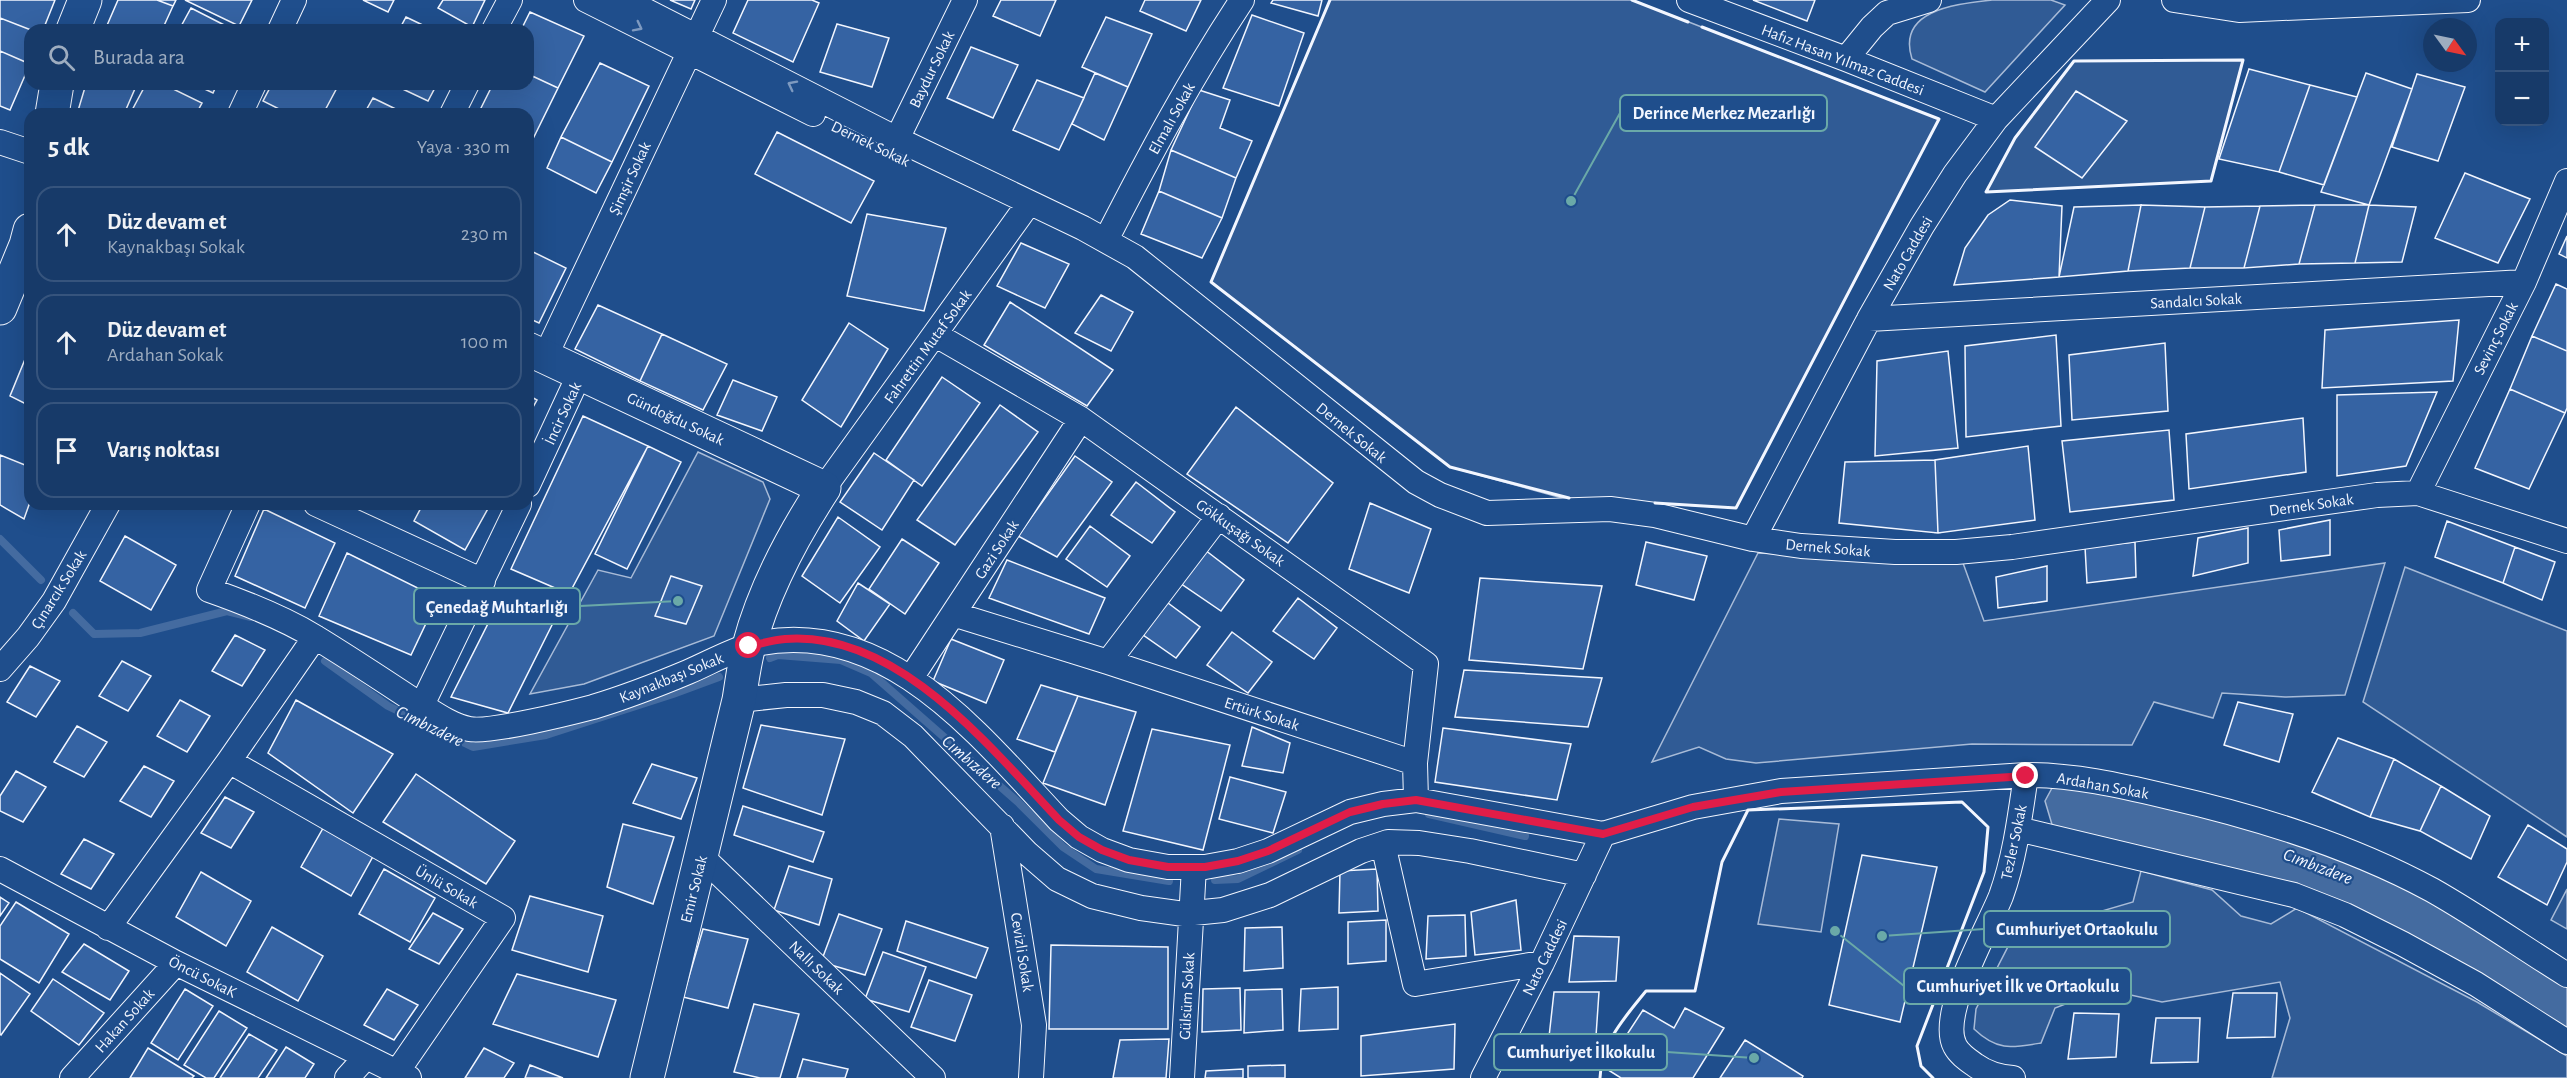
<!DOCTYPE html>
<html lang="tr">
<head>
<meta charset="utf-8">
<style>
  :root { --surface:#173a69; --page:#244571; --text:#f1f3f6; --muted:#9eadc0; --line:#36547d }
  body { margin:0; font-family:"Alegreya Sans",sans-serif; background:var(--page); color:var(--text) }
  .controls { position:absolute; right:18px; top:18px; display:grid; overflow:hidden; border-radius:12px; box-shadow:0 6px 24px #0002 }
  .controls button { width:54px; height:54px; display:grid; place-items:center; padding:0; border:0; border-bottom:2px solid var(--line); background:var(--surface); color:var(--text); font:30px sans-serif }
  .compass { position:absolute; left:2423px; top:18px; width:54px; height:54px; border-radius:50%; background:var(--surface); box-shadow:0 6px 24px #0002; rotate:123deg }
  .stop { position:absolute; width:18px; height:18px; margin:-14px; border:4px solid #e11d48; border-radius:50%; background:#fff }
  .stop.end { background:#e11d48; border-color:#fff; box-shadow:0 2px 6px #0008 }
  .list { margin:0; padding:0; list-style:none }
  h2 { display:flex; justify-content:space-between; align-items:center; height:78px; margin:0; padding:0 24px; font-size:26px }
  h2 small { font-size:20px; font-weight:400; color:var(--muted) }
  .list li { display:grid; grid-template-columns:39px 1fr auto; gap:18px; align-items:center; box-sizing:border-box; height:96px; margin:0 12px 12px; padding:0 12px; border:2px solid var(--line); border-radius:18px }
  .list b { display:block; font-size:22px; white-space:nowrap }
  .list p { margin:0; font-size:20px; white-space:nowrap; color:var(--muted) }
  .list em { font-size:20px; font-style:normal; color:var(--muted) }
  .icon { flex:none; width:33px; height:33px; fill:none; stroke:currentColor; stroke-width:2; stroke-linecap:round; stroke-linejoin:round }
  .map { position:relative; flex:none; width:2567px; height:1078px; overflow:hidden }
  .search { position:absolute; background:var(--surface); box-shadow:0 6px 24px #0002; left:24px; top:24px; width:510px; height:66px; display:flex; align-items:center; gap:15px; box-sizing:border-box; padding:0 21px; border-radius:18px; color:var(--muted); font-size:22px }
  .panel { position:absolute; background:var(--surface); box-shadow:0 6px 24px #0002; left:24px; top:108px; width:510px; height:402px; border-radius:18px }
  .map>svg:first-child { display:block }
  .green { fill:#305b95; stroke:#a8bbd7; stroke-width:1.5 }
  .water { fill:#446ba0; stroke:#a8bbd7; stroke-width:1.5 }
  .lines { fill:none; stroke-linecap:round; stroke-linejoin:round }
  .stream { stroke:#446ba0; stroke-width:8 }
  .building { fill:#3563a3; stroke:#f2f6ff; stroke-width:1.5 }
  .street-casing { stroke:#f2f6ff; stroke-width:26 }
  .secondary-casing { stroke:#f2f6ff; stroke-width:35 }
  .primary-casing { stroke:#f2f6ff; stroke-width:35 }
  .street { stroke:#1f4e8c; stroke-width:24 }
  .secondary { stroke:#1f4e8c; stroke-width:33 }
  .primary { stroke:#1f4e8c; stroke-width:33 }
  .wall { stroke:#f2f6ff; stroke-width:3 }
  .oneway { stroke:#7e9ac0 }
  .route { stroke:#e11d48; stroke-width:8 }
  .labels { text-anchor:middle; stroke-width:4.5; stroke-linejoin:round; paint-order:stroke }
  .street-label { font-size:16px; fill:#f2f6ff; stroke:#1f4e8c }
  .water-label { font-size:18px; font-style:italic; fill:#f2f6ff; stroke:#1f4e8c }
  .leader { fill:none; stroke:#6aa9a8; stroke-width:2 }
  .callout-dot { fill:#6aa9a8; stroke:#1f4e8c; stroke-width:2 }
  .callout { fill:#1f4e8c; stroke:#6aa9a8; stroke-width:2 }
  .callout-label { font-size:18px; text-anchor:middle; font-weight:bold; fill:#f2f6ff }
</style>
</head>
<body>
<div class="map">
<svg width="2567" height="1078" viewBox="0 0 2567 1078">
  <rect width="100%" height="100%" fill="#1f4e8c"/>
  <path class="green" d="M1330,0H1632L1939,119L1736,508L1562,498L1450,467L1211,282Z
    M1992,0H2051L2065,5L1985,92L1912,59C1896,9 1958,4 1992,0Z
    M2243,60L2211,181L1986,192L2015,138L2074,61Z
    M698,452L763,482L770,499L714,636L584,684L530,694L598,570L631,578Z
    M1758,553L1963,563L1984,621L2385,563L2345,695L2285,697L2222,693L2213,718L2154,702L2132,745L1972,744L1756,763L1726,759L1699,747L1652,762Z
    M2405,567L2567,631V837L2363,702Z
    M1779,819L1839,824L1821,932L1758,924Z
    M2141,871L2212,890L2241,916L2271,924L2297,908L2477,1002L2567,1056V1078H2272L2290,1018L2280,982L2162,1002L2104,989L2055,1008L2041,1043C2011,1048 1997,1051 1974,1029L1976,1009L2013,937L2133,902Z
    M2567,889V929L2551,920Z"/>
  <path class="water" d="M2059,775L2304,834L2567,975V1042L2345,915L2056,838L2045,801Z"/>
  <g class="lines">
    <path class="stream" d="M0,539L41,580
      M73,613L94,634L140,633L227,611L251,617
      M770,658L778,655L841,660L871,673L1018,802L1063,847L1096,869L1169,881
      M325,661L388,706L473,747L546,735L673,694L719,677
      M1429,814L1525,836
      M1215,880L1238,879L1298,850"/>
  </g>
  <path class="building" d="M0,0H55L43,30H31L0,18Z
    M118,0H157L173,6L162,30H105Z
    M157,0H176L173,6Z
    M185,0H252L239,26Z
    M363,0H394L388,12Z
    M443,0H485L472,27L438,8Z
    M670,0H695L691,9Z
    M748,0H812L819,3L793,62L733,33Z
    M1001,0H1056L1040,36L993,16Z
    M1145,0H1201L1186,31L1140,11Z
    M1273,0H1322L1318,16L1271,3Z
    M1753,0H1815L1807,21Z
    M191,8L234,30H179Z
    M530,12L584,36L558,88L528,74V30H521Z
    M1252,15L1304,33L1279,106L1223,88Z
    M406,17L433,30H399Z
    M1106,17L1152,34L1128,87L1082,67Z
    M0,18L31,30L30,64L0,51Z
    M837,24L889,38L872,87L820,72Z
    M971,47L1018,65L993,118L947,98Z
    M0,51L30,64L10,110L0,106Z
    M600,63L649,86L612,162L561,137Z
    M2249,69L2310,85L2279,172L2219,159Z
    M1095,73L1128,87L1104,140L1072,124Z
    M2366,73L2412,89L2369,205L2321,192Z
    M528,74L558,88L528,149V114H478L493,84H528Z
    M2417,74L2465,87L2438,161L2392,147Z
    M1037,80L1084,98L1059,150L1013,130Z
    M86,84H137L124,114H77Z
    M146,84H163L202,103L196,114H130Z
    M194,84H217L213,93Z
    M272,84H339L323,114H289L263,101Z
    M392,84H437L428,101Z
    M2310,85L2357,97L2324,185L2279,172Z
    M1199,90L1230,100L1220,128L1252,141L1236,178L1171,150Z
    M2076,91L2127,121L2082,178L2035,147Z
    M373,98L406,114H364Z
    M777,132L874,181L851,223L755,174Z
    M561,137L612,162L596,193L547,168Z
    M1171,150L1236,178L1222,218L1159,191Z
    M2465,173L2530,199L2498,263L2435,238Z
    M1159,191L1222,218L1202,258L1141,234Z
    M2010,200L2062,206L2059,277L1954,285L1965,248L1988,215Z
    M2141,205L2205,207L2190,268L2128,271Z
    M2141,205L2128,271L2059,277L2074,207Z
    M2315,205H2369L2355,263L2299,264Z
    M2315,205L2299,264L2244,268L2260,206Z
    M2369,205L2416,207L2402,262L2355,263Z
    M2260,206L2244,268H2190L2205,207Z
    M867,214L946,228L924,311L847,296Z
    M2567,236V258L2559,254Z
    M1021,243L1069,264L1045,308L997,286Z
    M529,250L566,268L539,323L528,318Z
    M2556,284L2567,289V351L2532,336Z
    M1101,295L1133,312L1111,351L1075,333Z
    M1010,302L1113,370L1087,406L984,345Z
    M598,305L662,334L640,381L575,349Z
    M2459,320L2453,381L2322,388L2325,330Z
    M849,323L888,349L841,427L802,400Z
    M662,334L727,364L703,410L640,381Z
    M2056,335L2061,426L1966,437L1965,346Z
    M2532,336L2567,351V408L2565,413L2510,389Z
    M2165,343L2168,411L2072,420L2069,355Z
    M30,347V406L10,396Z
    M1948,351L1958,448L1875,456L1877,361Z
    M942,377L980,403L922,486L886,460Z
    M733,380L777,397L762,431L717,415Z
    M2510,389L2565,413L2529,489L2475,468Z
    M2437,392L2406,466L2337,476V395Z
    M528,395L537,400L528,416Z
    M1000,405L1038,432L955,545L917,520Z
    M1236,407L1333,483L1288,543L1187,474Z
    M583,416L648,446L569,594L511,569Z
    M2303,418L2306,472L2189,489L2186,434Z
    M2169,430L2174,500L2070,512L2062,441Z
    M648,446L681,462L627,569L595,554Z
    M2028,446L2035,520L1938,533L1935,460Z
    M874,453L914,480L882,530L840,502Z
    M0,455L30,467V502L24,519L0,505Z
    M1075,456L1112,482L1057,557L1018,536Z
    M1935,460L1938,533L1839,523L1845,462Z
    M1136,482L1175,512L1152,543L1111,515Z
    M1370,503L1431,529L1409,593L1349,569Z
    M423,504H488L490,505L465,550L414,521Z
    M264,509L335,543L305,608L235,576Z
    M838,517L880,547L840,603L802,576Z
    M2330,520V555L2281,561L2279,530Z
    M2447,521L2515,547L2503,583L2435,557Z
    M1090,526L1130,556L1107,587L1066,559Z
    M2248,528V563L2193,576L2198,538Z
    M125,536L176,565L151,610L100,581Z
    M902,539L939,563L905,614L869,589Z
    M1646,542L1707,556L1694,600L1636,585Z
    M2135,542L2136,577L2087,583L2085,547Z
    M2515,547L2555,562L2542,600L2503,583Z
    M1205,550L1244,580L1221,611L1180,583Z
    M347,553L438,598L411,655L319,616Z
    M1007,560L1105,598L1089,634L989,598Z
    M2047,566V601L1998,608L1996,577Z
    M671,576L702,586L686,624L655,616Z
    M1480,578L1602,586L1583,669L1469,660Z
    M858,583L890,604L864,641L837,621Z
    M503,594L558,613L508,713L451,697Z
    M1160,597L1200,627L1176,658L1136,630Z
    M1298,598L1337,628L1314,659L1273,631Z
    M1232,632L1272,662L1248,693L1207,665Z
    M235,635L265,650L242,686L212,671Z
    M951,639L1004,660L986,703L933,681Z
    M122,661L151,676L128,711L99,696Z
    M30,666L60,681L36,717L7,702Z
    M1464,670L1602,678L1588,727L1455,717Z
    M1041,685L1078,696L1055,752L1017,739Z
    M1078,696L1136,712L1105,805L1043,783Z
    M180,700L210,716L187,752L157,736Z
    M296,700L393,754L353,813L268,753Z
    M2238,702L2293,714L2279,762L2224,745Z
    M761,725L845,739L822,815L743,788Z
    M77,726L107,742L84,777L54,762Z
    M1252,727L1290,743L1283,773L1242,766Z
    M1443,728L1571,744L1557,800L1435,782Z
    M1152,729L1230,745L1203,850L1123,831Z
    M2338,738L2394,759L2370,817L2312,792Z
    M2394,759L2441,786L2420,831L2370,817Z
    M652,764L697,778L681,819L633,803Z
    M144,766L174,781L151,817L120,801Z
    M16,771L46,787L23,822L0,811V796Z
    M416,774L515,841L486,884L383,822Z
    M1230,777L1286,792L1273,833L1219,819Z
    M2441,786L2490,816L2471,859L2420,831Z
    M225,797L254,812L231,848L201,833Z
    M743,806L824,832L813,862L734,835Z
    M326,823L376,851L351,896L301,867Z
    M623,824L674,837L653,904L607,887Z
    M2528,825L2567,849V862L2547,905L2498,877Z
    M84,839L114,854L91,889L61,874Z
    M1862,855L1937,867L1900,1022L1829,1005Z
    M789,866L832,879L819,925L774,910Z
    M384,869L435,898L410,942L359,914Z
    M1377,869L1378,911L1339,913L1340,871Z
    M201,872L251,901L226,946L176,917Z
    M530,896L603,916L588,972L512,950Z
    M0,897L9,903L0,916Z
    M1516,900L1521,950L1475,955L1471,912Z
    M16,902L69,934L39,983L0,959V926Z
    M433,913L463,929L439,964L409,949Z
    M839,914L882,929L865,975L821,962Z
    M1465,915L1466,956L1426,959L1428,916Z
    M1386,920V961L1348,964V922Z
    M906,921L988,948L976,978L897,951Z
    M272,927L323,956L298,1001L247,972Z
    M1282,927L1283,968L1244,971L1245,928Z
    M703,929L748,939L728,1008L683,997Z
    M1574,936L1619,937L1616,981L1569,982Z
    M84,944L129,971L110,1000L62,972Z
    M1051,945L1168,947V1029H1049Z
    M883,952L926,967L909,1012L865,999Z
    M0,973L30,994L1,1035L0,1034Z
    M517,974L616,1000L598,1057L493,1024Z
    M53,979L104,1013L79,1045L31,1011Z
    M929,980L972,995L955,1041L911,1027Z
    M1338,987V1029L1299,1031L1301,989Z
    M1240,988L1241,1030L1202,1032L1203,989Z
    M185,989L213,1006L178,1060L151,1043Z
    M387,989L418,1005L394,1040L364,1025Z
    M1282,989L1283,1030L1244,1033L1245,990Z
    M1554,992H1599L1596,1036L1549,1037Z
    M2233,993H2277L2275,1037L2227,1038Z
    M754,1004L799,1014L780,1078H760L734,1072Z
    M1685,1008L1724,1028L1693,1078H1621L1605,1068L1643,1010L1674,1028Z
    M219,1011L247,1028L214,1078H206L184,1065Z
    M2074,1013L2119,1014L2116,1057L2068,1059Z
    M2156,1018H2200L2198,1062L2151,1063Z
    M1455,1024L1454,1069L1361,1076V1036Z
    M249,1034L277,1050L258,1078H220Z
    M1169,1039L1166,1078H1113L1120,1040Z
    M1745,1040L1803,1076L1802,1078H1720Z
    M286,1047L314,1064L305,1078H266Z
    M148,1048L194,1076L192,1078H130Z
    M484,1048L514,1063L504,1078H465Z
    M803,1059L848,1069L845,1078H797Z
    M530,1065L563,1078H525Z
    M1285,1065V1078H1248V1066Z
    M1243,1069V1078H1205L1206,1071Z"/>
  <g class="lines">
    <g class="street-casing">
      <path id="street" d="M586,0L813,114
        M625,0L897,139L1083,228L1135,257L1416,482L1440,495L1487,513L1610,509L1655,515L1753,539L1801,546L1895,552H1956L2012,547L2377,495L2418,493L2567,541
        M1689,0L1846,59L1996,119
        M2174,0L2239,10L2468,0
        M280,30L294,0
        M494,30L510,0
        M1846,59L1872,27L1887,13L1929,0
        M240,114L254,84
        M452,114L467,84
        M897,139L965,0
        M0,142L30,152
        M1106,240C1148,158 1191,77 1242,0
        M1869,319L2524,282
        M936,335L1081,419L1426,664L1415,763L1416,800
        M545,357L714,0
        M528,485L580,373
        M824,488L1029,203
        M2418,493L2524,282L2567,181
        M248,504L209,590C246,603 282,617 315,637C348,657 381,679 413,700C430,710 449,725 469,729C490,733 570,713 593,707C626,697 657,685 688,672C709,663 730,651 751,645C884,613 979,735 1059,820L1079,837L1102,850L1129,860L1168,867H1205L1238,861L1268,851L1350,812L1383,804L1416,800L1603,834L1693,807L1781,791L2026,775C2074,775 2119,785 2165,796C2257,817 2349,845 2432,890C2478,916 2522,947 2567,975
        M316,504L483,581
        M1753,539L1869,319L1922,226L1955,174L1996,119L2108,0
        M953,614L1108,662L1415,763
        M1108,662L1219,516
        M0,669L28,637L54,601L108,504
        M911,678L1081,419
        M739,700L786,695H823L856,702L883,713L913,736L1027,853L1057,879L1092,896L1141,908L1184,914L1223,910L1270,895L1361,851L1388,842L1419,843L1470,851L1584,875
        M422,705L519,504
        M229,761L503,918L397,1072
        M1002,826L1034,1025L1031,1078
        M2018,829L2294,895L2345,915L2403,944L2476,984L2567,1042
        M1383,844L1415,984L1542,963
        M701,856L933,1078
        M0,869L176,963L409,1078
        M108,928L229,761L315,637
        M72,1078L176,963
        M347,1078L365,1058
        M1182,1078L1194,867
        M1483,1078L1542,963L1603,834
        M2013,1078C1998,1077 1986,1073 1975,1065C1968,1060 1959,1054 1955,1046C1938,1014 1988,929 2001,896C2015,857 2020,816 2026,775"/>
    </g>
    <g class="secondary-casing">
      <path id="secondary" d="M528,349L824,488C792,537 764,589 749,646C744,663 742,682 739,700L647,1078"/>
    </g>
    <g class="primary-casing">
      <path id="primary" d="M73,30L85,0
        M52,114L57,84
        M0,308L26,245L30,230"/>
    </g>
    <use href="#street" class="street"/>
    <use href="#secondary" class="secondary"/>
    <use href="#primary" class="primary"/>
    <path class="wall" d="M1330,0L1211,282L1450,467L1569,498
      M1632,0L1688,22
      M2243,60L2211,181L1986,192L2015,138L2074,61Z
      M1655,503L1736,508L1939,119L1702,27
      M1600,1078C1601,1043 1625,1017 1646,991H1695L1722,862L1748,810L1962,802L1988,827L1984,872L1917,1046L1921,1066L1933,1078"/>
  </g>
  <defs><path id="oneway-chevron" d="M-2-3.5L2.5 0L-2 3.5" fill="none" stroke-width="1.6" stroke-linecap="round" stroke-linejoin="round" transform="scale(1.5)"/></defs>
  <g class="oneway">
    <use href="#oneway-chevron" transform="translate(638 27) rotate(27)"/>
    <use href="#oneway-chevron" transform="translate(792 85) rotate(-153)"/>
  </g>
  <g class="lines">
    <path class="route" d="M749,646C760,644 773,640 785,639C897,630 990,747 1059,820L1079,837L1102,850L1129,860L1168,867H1205L1238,861L1268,851L1350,812L1383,804L1416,800L1603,834L1693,807L1781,792L2026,776"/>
  </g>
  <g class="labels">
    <g class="street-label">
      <text transform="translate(1843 59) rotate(21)" y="6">Hafız Hasan Yılmaz Caddesi</text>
      <text transform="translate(931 69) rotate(-64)" y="6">Baydur Sokak</text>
      <text transform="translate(1171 118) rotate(-61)" y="6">Elmalı Sokak</text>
      <text transform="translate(871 143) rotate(26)" y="6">Dernek Sokak</text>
      <text transform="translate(629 178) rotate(-65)" y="6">Şimşir Sokak</text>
      <text transform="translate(1907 253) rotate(-60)" y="6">Nato Caddesi</text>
      <text transform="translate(2196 300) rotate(-3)" y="6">Sandalcı Sokak</text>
      <text transform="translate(2495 338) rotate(-63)" y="6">Sevinç Sokak</text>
      <text transform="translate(927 346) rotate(-54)" y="6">Fahrettin Mutaf Sokak</text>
      <text transform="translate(562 413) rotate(-65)" y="6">İncir Sokak</text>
      <text transform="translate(676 418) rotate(25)" y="6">Gündoğdu Sokak</text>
      <text transform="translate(1352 432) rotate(39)" y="6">Dernek Sokak</text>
      <text transform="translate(2311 504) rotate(-8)" y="6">Dernek Sokak</text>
      <text transform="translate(1241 532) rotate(35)" y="6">Gökkuşağı Sokak</text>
      <text transform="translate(1828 547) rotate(5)" y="6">Dernek Sokak</text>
      <text transform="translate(996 549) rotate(-57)" y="6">Gazi Sokak</text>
      <text transform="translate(58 589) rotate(-58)" y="6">Çınarcık Sokak</text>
      <text transform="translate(671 677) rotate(-22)" y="6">Kaynakbaşı Sokak</text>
      <text transform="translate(1262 713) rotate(18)" y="6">Ertürk Sokak</text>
      <text transform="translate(2103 785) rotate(10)" y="6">Ardahan Sokak</text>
      <text transform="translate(2013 842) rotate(-78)" y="6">Tezler Sokak</text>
      <text transform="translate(447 886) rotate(30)" y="6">Ünlü Sokak</text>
      <text transform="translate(693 889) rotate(-76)" y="6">Emir Sokak</text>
      <text transform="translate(1023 952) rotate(81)" y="6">Cevizli Sokak</text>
      <text transform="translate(1544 957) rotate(-64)" y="6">Nato Caddesi</text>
      <text transform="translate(817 967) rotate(44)" y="6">Nallı Sokak</text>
      <text transform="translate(203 976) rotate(27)" y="6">Öncü SokaK</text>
      <text transform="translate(1186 996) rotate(-87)" y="6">Gülsüm Sokak</text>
      <text transform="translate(124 1020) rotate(-48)" y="6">Hakan Sokak</text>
    </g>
    <g class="water-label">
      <text transform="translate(430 726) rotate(26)" y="6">Cımbızdere</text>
      <text transform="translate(972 762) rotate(41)" y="6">Cımbızdere</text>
      <text transform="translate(2318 866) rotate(21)" y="6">Cımbızdere</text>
    </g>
  </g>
  <path class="leader" d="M1571 201L1620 113M678 601L580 606M1882 936L1984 929M1835 931L1904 986M1754 1058L1667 1052"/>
  <g class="callout-dot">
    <circle cx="1571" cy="201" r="6"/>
    <circle cx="678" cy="601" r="6"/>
    <circle cx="1882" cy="936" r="6"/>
    <circle cx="1835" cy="931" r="6"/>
    <circle cx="1754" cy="1058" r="6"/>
  </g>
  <g class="callout">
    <rect x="1620" y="95" width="207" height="36" rx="6"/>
    <rect x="414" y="588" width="166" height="36" rx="6"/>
    <rect x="1984" y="911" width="186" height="36" rx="6"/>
    <rect x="1904" y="968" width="227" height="36" rx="6"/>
    <rect x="1494" y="1034" width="173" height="36" rx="6"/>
  </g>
  <g class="callout-label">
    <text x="1724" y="119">Derince Merkez Mezarlığı</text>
    <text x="497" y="613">Çenedağ Muhtarlığı</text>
    <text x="2077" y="935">Cumhuriyet Ortaokulu</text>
    <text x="2018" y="992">Cumhuriyet İlk ve Ortaokulu</text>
    <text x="1581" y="1058">Cumhuriyet İlkokulu</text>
  </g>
</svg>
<div class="controls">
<button>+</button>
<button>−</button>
</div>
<svg class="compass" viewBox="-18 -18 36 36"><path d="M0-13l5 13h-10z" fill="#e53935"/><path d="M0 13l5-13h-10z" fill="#9eadc0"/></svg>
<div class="stop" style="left:749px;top:646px"></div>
<div class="stop end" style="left:2026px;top:776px"></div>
<div class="search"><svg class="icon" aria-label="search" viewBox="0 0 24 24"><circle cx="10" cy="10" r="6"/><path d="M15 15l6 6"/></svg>Burada ara</div>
<section class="panel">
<h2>5 dk<small>Yaya · 330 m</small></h2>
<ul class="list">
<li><svg class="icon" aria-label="ahead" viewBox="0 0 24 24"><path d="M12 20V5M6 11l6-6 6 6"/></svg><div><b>Düz devam et</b><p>Kaynakbaşı Sokak</p></div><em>230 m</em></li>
<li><svg class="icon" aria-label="ahead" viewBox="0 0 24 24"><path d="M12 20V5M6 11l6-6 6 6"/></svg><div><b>Düz devam et</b><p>Ardahan Sokak</p></div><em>100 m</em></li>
<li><svg class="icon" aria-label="arrive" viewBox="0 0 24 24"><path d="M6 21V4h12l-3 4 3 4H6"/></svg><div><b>Varış noktası</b></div></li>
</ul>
</section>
</div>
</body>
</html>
